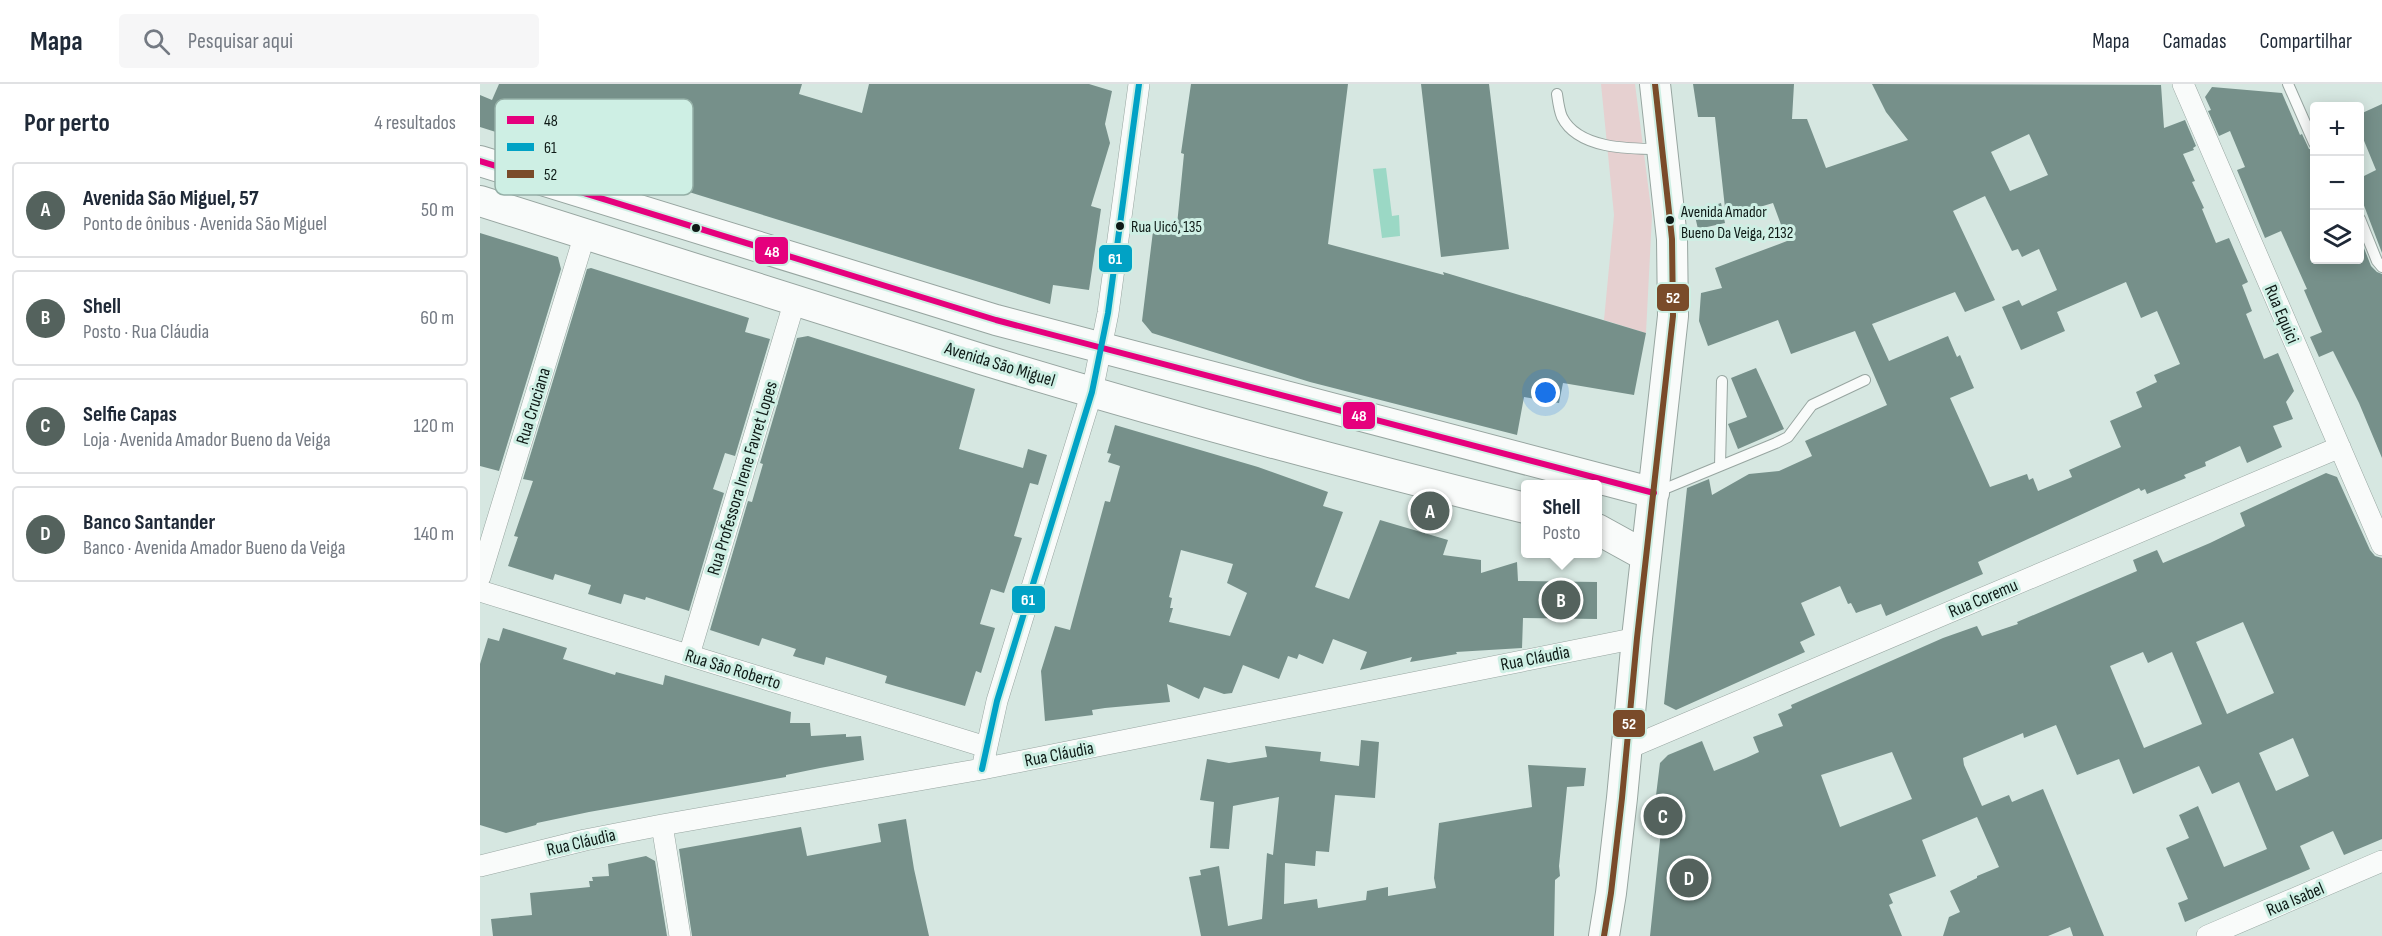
<!DOCTYPE html>
<html lang="pt">
<head>
<meta charset="utf-8">
<style>
  :root { --surface:#fff; --page:#f6f6f7; --text:#1f2937; --muted:#747a83; --line:#e0e1e3; --accent:#54625d }
  body { margin:0; font-family:"Sofia Sans Condensed",sans-serif; background:var(--page); color:var(--text) }
  .controls { position:absolute; right:18px; top:18px; display:grid; overflow:hidden; border-radius:6px; box-shadow:0 3px 15px #0003 }
  .controls button { width:54px; height:54px; display:grid; place-items:center; padding:0; border:0; border-bottom:2px solid var(--line); background:var(--surface); color:var(--text); font:30px sans-serif }
  .you { position:absolute; left:1066px; top:309px; width:21px; height:21px; margin:-15px; border:4px solid #fff; border-radius:50%; background:#1a73e8; box-shadow:0 0 0 9px #1a73e833 }
  .badge { display:grid; place-items:center; width:39px; height:39px; border-radius:50%; background:var(--accent); color:#fff; font-size:20px; font-weight:700 }
  .pin { position:absolute; translate:-50% -50%; border:3px solid #fff; box-shadow:0 2px 6px #0006 }
  .popup { position:absolute; left:1041px; top:396px; width:81px; height:78px; box-sizing:border-box; display:grid; place-content:center; border-radius:6px; background:var(--surface); filter:drop-shadow(0 2px 4px #0005); font-size:20px; white-space:nowrap; color:var(--muted) }
  .popup b { font-size:22px; color:var(--text) }
  .popup::after { content:''; position:absolute; left:50%; top:100%; margin-left:-12px; border:12px solid transparent; border-top-color:var(--surface) }
  .list { margin:0; padding:0; list-style:none }
  h2 { display:flex; justify-content:space-between; align-items:center; height:78px; margin:0; padding:0 24px; font-size:26px }
  h2 small { font-size:20px; font-weight:400; color:var(--muted) }
  .list li { display:grid; grid-template-columns:39px 1fr auto; gap:18px; align-items:center; box-sizing:border-box; height:96px; margin:0 12px 12px; padding:0 12px; border:2px solid var(--line); border-radius:6px }
  .list b { display:block; font-size:22px; white-space:nowrap }
  .list p { margin:0; font-size:20px; white-space:nowrap; color:var(--muted) }
  .list em { font-size:20px; font-style:normal; color:var(--muted) }
  .icon { flex:none; width:33px; height:33px; fill:none; stroke:currentColor; stroke-width:2; stroke-linecap:round; stroke-linejoin:round }
  .map { position:relative; flex:none; width:1902px; height:852px; overflow:hidden }
  header { display:flex; align-items:center; gap:36px; box-sizing:border-box; height:84px; padding:0 30px; background:var(--surface); border-bottom:2px solid var(--line) }
  header strong { font-size:28px }
  nav { display:flex; gap:33px; margin-inline-start:auto; font-size:21px }
  .search { width:420px; height:54px; background:var(--page); display:flex; align-items:center; gap:15px; box-sizing:border-box; padding:0 21px; border-radius:6px; color:var(--muted); font-size:22px }
  main { display:flex }
  aside { flex:1; background:var(--surface) }
  .map>svg:first-child { display:block }
  .green { fill:#e6d0d0 }
  .water { fill:#9bd8c5 }
  .building { fill:#76908a; fill-rule:evenodd }
  .lines { fill:none; stroke-linecap:round; stroke-linejoin:round }
  .lane-casing { stroke:#97a5a0; stroke-width:12 }
  .street-casing { stroke:#97a5a0; stroke-width:22 }
  .secondary-casing { stroke:#97a5a0; stroke-width:32 }
  .lane { stroke:#f9fbfa; stroke-width:10 }
  .street { stroke:#f9fbfa; stroke-width:21 }
  .secondary { stroke:#f9fbfa; stroke-width:30 }
  .bus-1-casing { stroke:#ceefe4; stroke-width:10 }
  .bus-2-casing { stroke:#ceefe4; stroke-width:10 }
  .bus-3-casing { stroke:#ceefe4; stroke-width:10 }
  .bus-1 { stroke:#e5007d; stroke-width:6 }
  .bus-2 { stroke:#01a2c5; stroke-width:6 }
  .bus-3 { stroke:#7a4b2a; stroke-width:6 }
  .bus-dot { fill:#0e1a16; stroke:#ceefe4; stroke-width:2 }
  .labels { text-anchor:middle; stroke-width:6; stroke-linejoin:round; paint-order:stroke }
  .bus-label { font-size:16px; fill:#0e1a16; stroke:#ceefe4; text-anchor:start }
  .street-label { font-size:18px; fill:#0e1a16; stroke:#ceefe4 }
  .key { fill:#ceefe4; stroke:#94afa6; stroke-width:1.5 }
  .key-label { font-size:16px; fill:#0e1a16 }
  .line-badge { stroke:#ceefe4; stroke-width:2 }
  .badge-label { font-size:16px; text-anchor:middle; font-weight:bold; fill:#fff }
</style>
</head>
<body>
<header>
<strong>Mapa</strong>
<div class="search"><svg class="icon" aria-label="search" viewBox="0 0 24 24"><circle cx="10" cy="10" r="6"/><path d="M15 15l6 6"/></svg>Pesquisar aqui</div>
<nav><a>Mapa</a><a>Camadas</a><a>Compartilhar</a></nav>
</header>
<main>
<aside>
<h2>Por perto<small>4 resultados</small></h2>
<ul class="list">
<li><span class="badge">A</span><div><b>Avenida São Miguel, 57</b><p>Ponto de ônibus · Avenida São Miguel</p></div><em>50 m</em></li>
<li><span class="badge">B</span><div><b>Shell</b><p>Posto · Rua Cláudia</p></div><em>60 m</em></li>
<li><span class="badge">C</span><div><b>Selfie Capas</b><p>Loja · Avenida Amador Bueno da Veiga</p></div><em>120 m</em></li>
<li><span class="badge">D</span><div><b>Banco Santander</b><p>Banco · Avenida Amador Bueno da Veiga</p></div><em>140 m</em></li>
</ul>
</aside>
<div class="map">
<svg width="1902" height="852" viewBox="0 0 1902 852">
  <rect width="100%" height="100%" fill="#d6e7e1"/>
  <path class="green" d="M1121,0H1155L1172,132L1166,249L1124,236L1134,131Z"/>
  <path class="water" d="M906,84L912,132L919,131L920,152L902,154L893,85Z"/>
  <path class="building" d="M19,0H322L319,10L382,29L389,0H609L632,7L625,40L630,59L611,122L621,125L609,206L573,201L570,220L138,86L143,74L127,69L129,65L88,52L82,69L0,43V11L12,16Z
    M711,0H868L848,160L964,191L963,188L1166,249L1154,311L1083,299L1079,319L1044,313L1037,351L830,298L672,249L662,237L674,139L697,141L704,70L701,69Z
    M941,0H1009L1029,165L961,173Z
    M1213,0H1314L1312,35H1327L1346,84L1428,56L1406,28L1392,0L1681,1L1684,44L1705,36L1716,62L1713,64L1714,66L1703,70L1715,97L1712,98L1724,124L1722,125L1736,159L1749,154L1768,198L1762,201L1772,227L1766,230L1784,275L1798,269L1814,307L1806,318L1813,335L1793,342L1802,363L1767,379L1760,362L1725,378L1726,382L1704,391L1706,394L1667,410L1665,405L1661,407L1659,404L1498,478L1503,490L1406,532L1401,520L1376,529L1371,519L1368,520L1360,502L1321,519L1335,551L1320,558L1325,568L1196,626L1184,620L1207,404L1229,395L1232,411L1269,390L1299,387L1332,372L1325,357L1407,321L1375,247L1311,270L1298,236L1228,262L1219,237L1221,209L1242,204L1235,184L1307,157L1293,119L1246,133L1235,33H1218ZM1549,50L1568,91L1530,107L1511,68ZM1505,112L1532,167L1538,165L1542,173L1559,165L1577,206L1542,222L1539,216L1522,223L1541,266L1585,247L1577,228L1646,198L1661,234L1677,227L1700,280L1674,291L1677,298L1656,308L1662,323L1630,337L1641,363L1589,386L1592,393L1558,407L1553,394L1549,396L1547,390L1510,403L1470,314L1494,304L1480,271L1477,273L1468,252L1409,277L1392,240L1475,208L1485,228L1515,216L1473,127Z
    M1732,3L1802,9L1820,51L1822,50L1829,65L1834,66V176H1880V154L1891,182L1897,188L1902,190V374L1879,319L1853,267L1839,273L1830,253L1842,248L1824,206L1827,205L1801,147L1785,154L1757,86L1765,83L1750,47L1739,52L1728,27L1731,26L1725,13Z
    M1902,20V169L1880,111V94L1896,86L1880,47V30Z
    M1241,119L1245,139L1218,145L1214,128Z
    M0,149L78,173L81,185L19,387L0,382Z
    M111,184L269,234L265,248L290,255L255,372L245,369L233,405L244,409L209,527L166,513L165,516L144,510L141,520L108,510L111,501L75,490L73,496L28,482L38,453L34,452L53,397L43,395L107,185Z
    M328,252L495,305L479,365L543,384L548,365L567,371L558,401L550,399L534,452L542,454L524,509L511,505L500,540L515,544L501,589L496,587L485,622L405,599L407,592L346,573L344,581L313,572L316,565L282,554L279,562L230,546L268,417L272,418L283,380L280,379L317,254Z
    M1276,284L1304,345L1258,365L1248,340L1267,333L1251,294Z
    M635,341L778,383L848,408L843,422L863,428L835,503L869,515L900,436L968,456L963,471L1001,476V489L1037,478L1038,497L1117,498V535L1043,534L1042,564L976,568L977,570L930,578L932,573L880,586L887,568L853,555L843,580L819,570L817,575L808,572L799,595L763,581L752,609L744,610L724,603L719,615L687,600L690,618L625,624L612,626L613,631L565,637L561,587L575,542L590,546L625,417L630,418L640,382L628,378L631,370L627,369ZM701,466L753,480L747,499L767,509L750,552L689,538L693,524H690L692,514L689,513Z
    M1846,389L1857,393L1890,466L1895,472L1902,474V755L1864,771L1853,747L1820,762L1830,785L1705,838L1698,819L1708,815L1686,764L1709,754L1699,731L1718,722L1744,783L1787,765L1759,698L1732,710L1719,682L1653,710L1639,675L1597,691L1576,641L1544,654L1543,649L1483,674L1484,681L1502,722L1529,711L1532,718L1563,705L1624,852H1593L1590,843L1568,852H1463L1469,833L1480,828L1470,807L1497,794V792L1519,783L1497,733L1442,756L1456,792L1409,810L1413,819L1409,821L1422,852H1170L1181,747L1171,752L1180,679L1188,671L1222,657L1234,687L1266,674L1279,668L1273,653L1303,642L1298,630L1312,624L1311,621L1463,554L1497,542L1502,552L1538,540L1537,538L1657,487L1653,476L1677,466L1683,479L1730,459L1765,442L1760,429ZM1763,538L1794,609L1747,630L1716,558ZM1663,568L1668,579L1692,568L1722,640L1664,664L1630,582ZM1813,654L1829,692L1796,707L1779,669ZM1412,668L1432,715L1360,743L1341,691Z
    M23,544L87,564L83,575L135,591L136,588L183,601L185,591L311,628L310,639H330L331,652L366,650V653L381,652L384,676L340,684L306,691V693L109,728L57,739L56,741L26,749L0,741V580L8,554L19,557Z
    M881,656L899,658L895,714L855,711L849,768L836,767L835,782L805,779L804,820L837,815L838,824L886,816L887,807L908,803V812L956,804L954,794L959,739L1052,723L1048,681L1106,684L1104,702L1087,703L1079,782L1080,792L1075,796L1074,852H721L709,793L721,791L720,786L739,782L748,842L782,835L787,769L793,771L799,713L753,722L749,765L730,764L734,718L720,716L727,675L749,679L787,673L785,662L841,668L840,677L879,682Z
    M426,735L434,785L449,852H212L199,765L321,743L327,772L401,758L398,740Z
    M166,772L175,777L187,852H13L11,835L52,831L50,809L110,803L109,797H113L112,793L129,792L128,780Z"/>
  <g class="lines">
    <g class="lane-casing">
      <path id="lane" d="M1808,0L1834,59
        M1077,10C1078,17 1079,26 1082,33C1098,65 1149,65 1179,65
        M1880,135L1897,177L1902,183
        M1240,382L1242,297
        M1177,408L1296,359L1308,353L1332,321L1385,296"/>
    </g>
    <g class="street-casing">
      <path id="street" d="M1703,0L1902,461
        M0,493L105,150
        M0,507L506,663
        M209,571L315,216
        M1146,665L1860,363
        M502,685L517,617L612,308L628,229L659,0
        M182,741L200,852
        M0,782L105,756L182,741L502,685L1157,554
        M1727,852L1902,777"/>
    </g>
    <g class="secondary-casing">
      <path id="secondary" d="M0,77L516,236L1174,409
        M0,117C167,170 334,223 501,275C681,330 863,379 1045,424
        M1117,445L1166,472
        M1124,852L1131,809L1142,714L1157,554L1193,232L1192,155L1175,0"/>
    </g>
    <use href="#lane" class="lane"/>
    <use href="#street" class="street"/>
    <use href="#secondary" class="secondary"/>
    <g class="bus-1-casing">
      <path id="bus-1" d="M0,77L516,236L1174,409"/>
    </g>
    <g class="bus-2-casing">
      <path id="bus-2" d="M502,685L517,617L612,308L628,229L659,0"/>
    </g>
    <g class="bus-3-casing">
      <path id="bus-3" d="M1124,852L1131,809L1142,714L1157,554L1193,232L1192,155L1175,0"/>
    </g>
    <use href="#bus-1" class="bus-1"/>
    <use href="#bus-2" class="bus-2"/>
    <use href="#bus-3" class="bus-3"/>
  </g>
  <g class="bus-dot">
    <circle cx="1190" cy="136" r="5"/>
    <circle cx="640" cy="142" r="5"/>
    <circle cx="216" cy="144" r="5"/>
  </g>
  <g class="labels">
    <g class="bus-label">
      <text x="1201" y="133">Avenida Amador<tspan x="1201" dy="21">Bueno Da Veiga, 2132</tspan></text>
      <text x="651" y="148">Rua Uicó, 135</text>
    </g>
    <g class="street-label">
      <text transform="translate(1802 230) rotate(67)" y="6">Rua Equici</text>
      <text transform="translate(520 280) rotate(17)" y="6">Avenida São Miguel</text>
      <text transform="translate(53 322) rotate(-73)" y="6">Rua Cruciana</text>
      <text transform="translate(262 394) rotate(-73)" y="6">Rua Professora Irene Favret Lopes</text>
      <text transform="translate(1503 514) rotate(-23)" y="6">Rua Coremu</text>
      <text transform="translate(1055 574) rotate(-11)" y="6">Rua Cláudia</text>
      <text transform="translate(253 585) rotate(17)" y="6">Rua São Roberto</text>
      <text transform="translate(579 670) rotate(-11)" y="6">Rua Cláudia</text>
      <text transform="translate(101 758) rotate(-13)" y="6">Rua Cláudia</text>
      <text transform="translate(1815 815) rotate(-23)" y="6">Rua Isabel</text>
    </g>
  </g>
  <rect x="15" y="15" width="198" height="96" rx="9" class="key"/>
  <rect x="27" y="32" width="27" height="8" fill="#e5007d"/>
  <rect x="27" y="59" width="27" height="8" fill="#01a2c5"/>
  <rect x="27" y="86" width="27" height="8" fill="#7a4b2a"/>
  <g class="key-label">
    <text x="64" y="42">48</text>
    <text x="64" y="69">61</text>
    <text x="64" y="96">52</text>
  </g>
  <g class="line-badge">
    <rect x="274" y="152" width="35" height="29" rx="6" fill="#e5007d"/>
    <rect x="618" y="160" width="35" height="29" rx="6" fill="#01a2c5"/>
    <rect x="1176" y="199" width="34" height="29" rx="6" fill="#7a4b2a"/>
    <rect x="862" y="317" width="34" height="29" rx="6" fill="#e5007d"/>
    <rect x="531" y="501" width="35" height="29" rx="6" fill="#01a2c5"/>
    <rect x="1132" y="625" width="34" height="29" rx="6" fill="#7a4b2a"/>
  </g>
  <g class="badge-label">
    <text x="292" y="173">48</text>
    <text x="635" y="180">61</text>
    <text x="1193" y="219">52</text>
    <text x="879" y="337">48</text>
    <text x="548" y="521">61</text>
    <text x="1149" y="645">52</text>
  </g>
</svg>
<div class="controls">
<button>+</button>
<button>−</button>
<button><svg class="icon" aria-label="layers" viewBox="0 0 24 24"><path d="M12 4l9 5-9 5-9-5zM3 14l9 5 9-5"/></svg></button>
</div>
<div class="you"></div>
<div class="pin badge" style="left:950px;top:427px">A</div>
<div class="pin badge" style="left:1081px;top:516px">B</div>
<div class="popup"><b>Shell</b>Posto</div>
<div class="pin badge" style="left:1183px;top:732px">C</div>
<div class="pin badge" style="left:1209px;top:794px">D</div>
</div>
</main>
</body>
</html>
